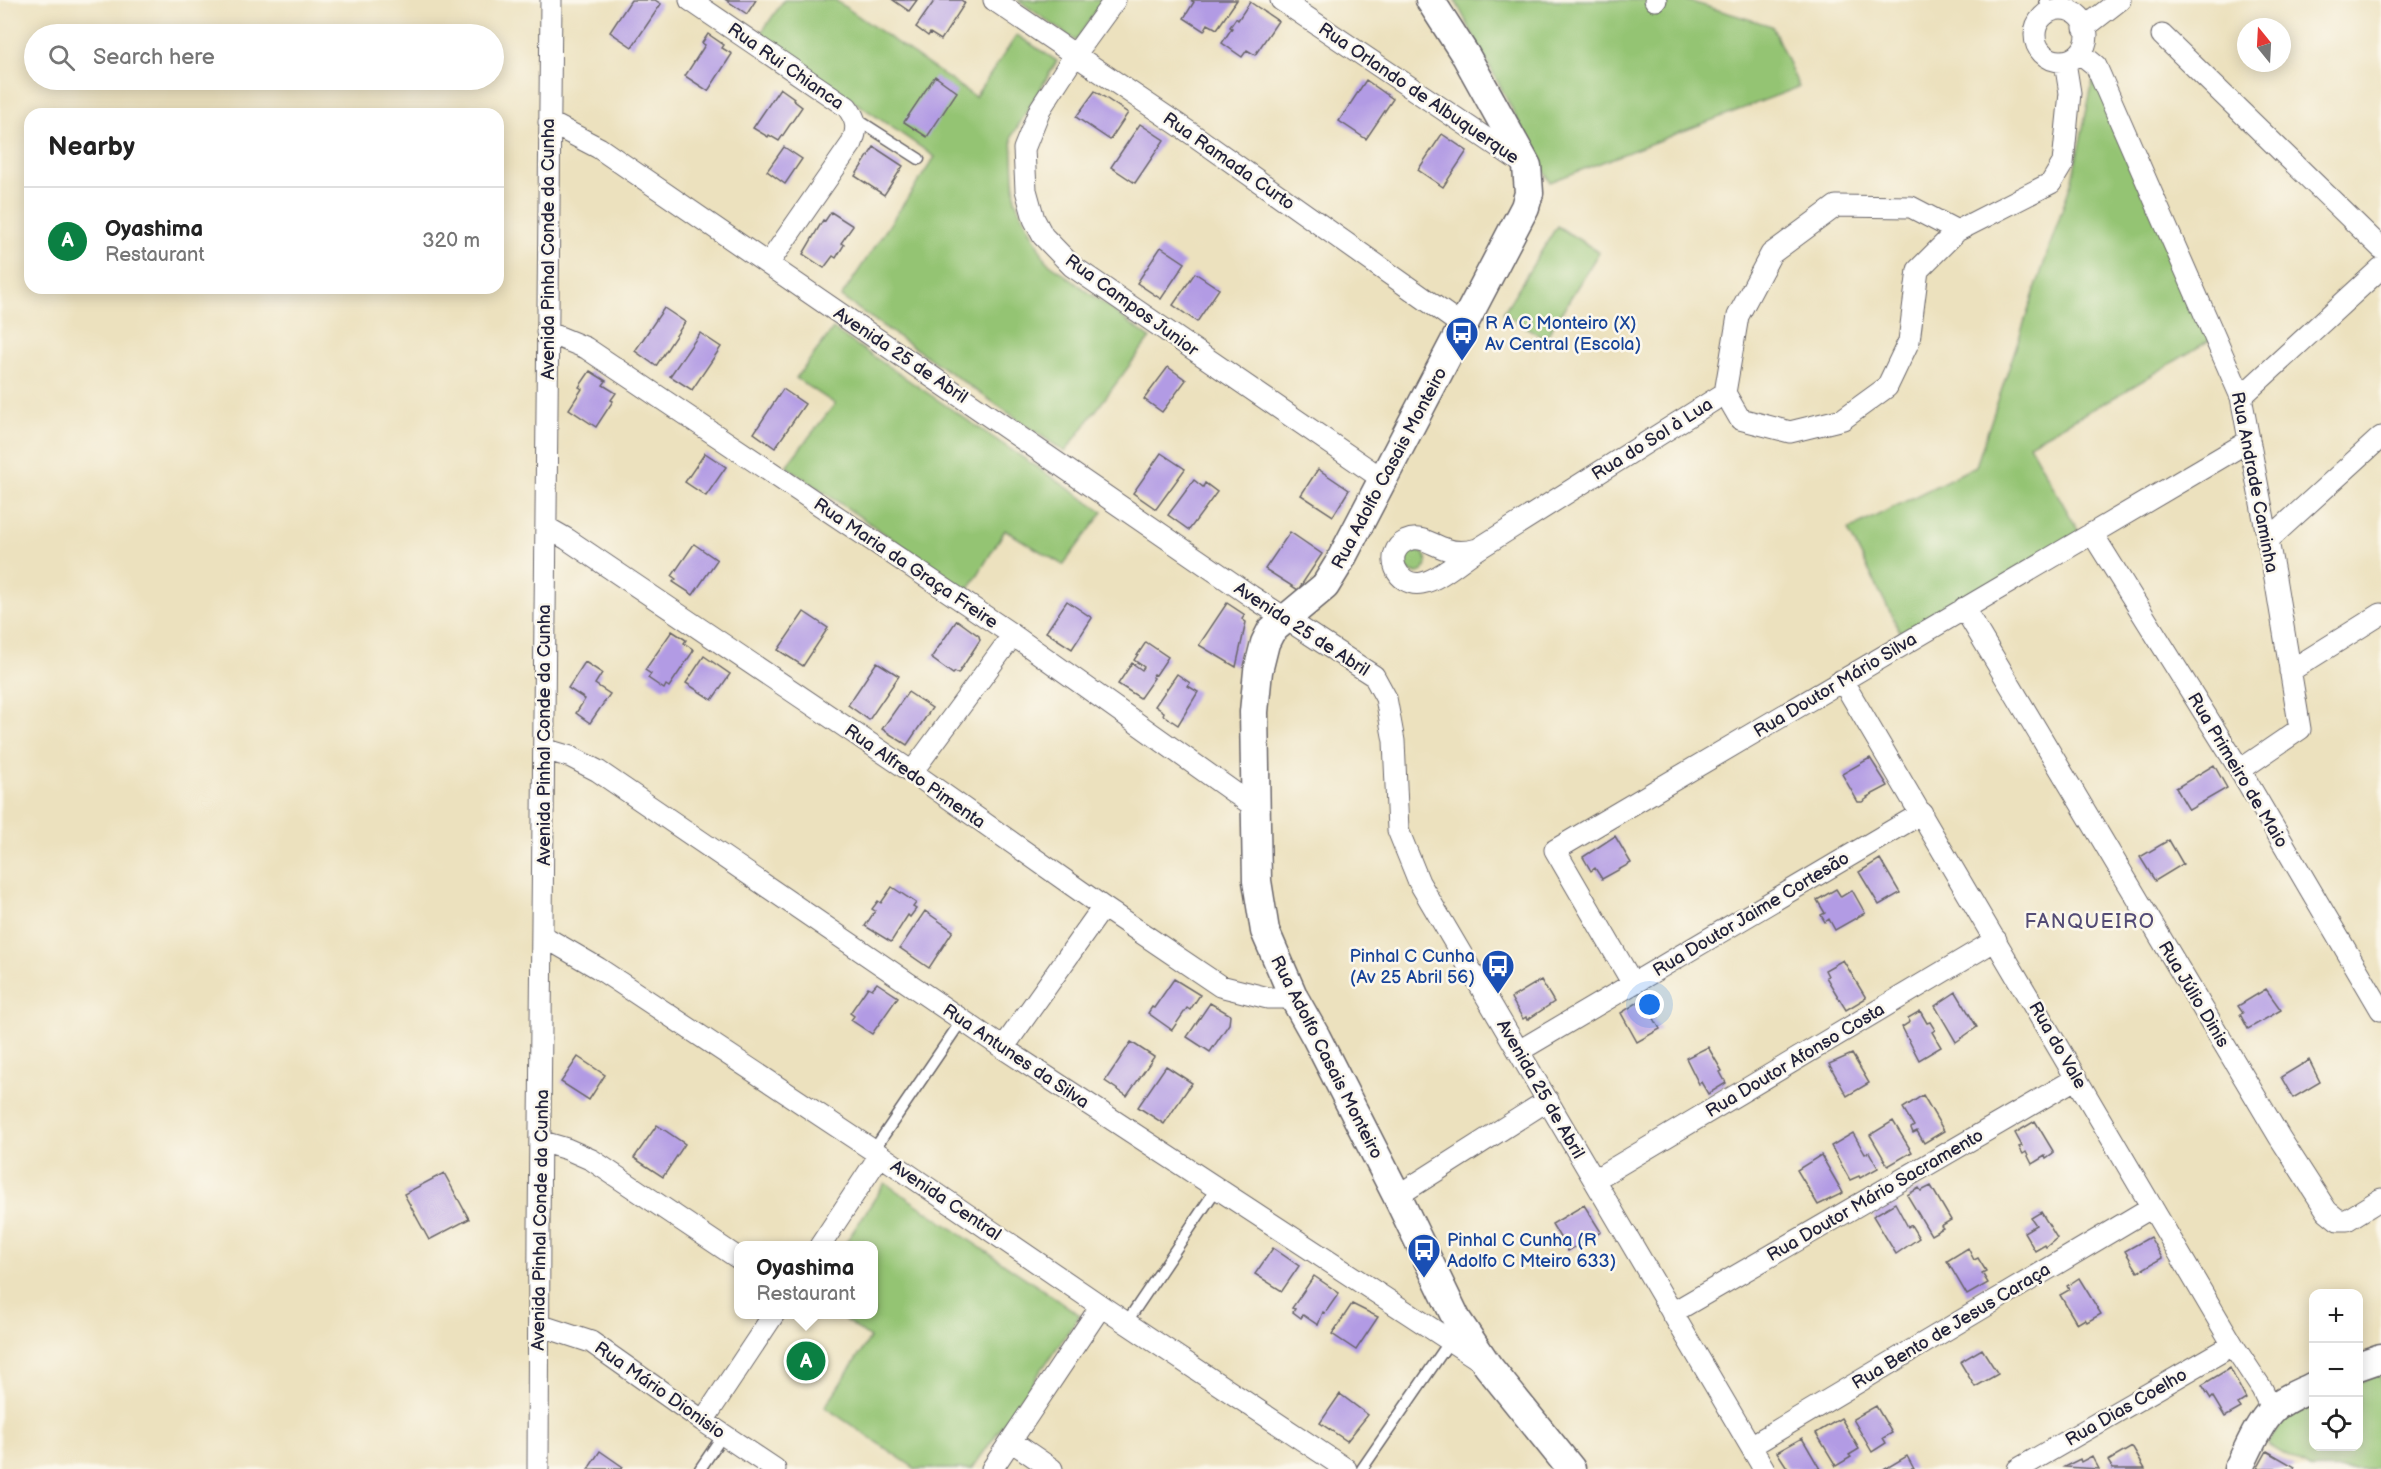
<!DOCTYPE html>
<html lang="en">
<head>
<meta charset="utf-8">
<style>
  :root { --surface:#fff; --page:#f6f6f6; --text:#222; --muted:#767676; --line:#e0e0e0; --accent:#0b8043 }
  body { margin:0; font-family:"Balsamiq Sans",sans-serif; background:var(--page); color:var(--text) }
  .controls { position:absolute; right:18px; bottom:18px; display:grid; overflow:hidden; border-radius:12px; box-shadow:0 3px 15px #0003 }
  .controls button { width:54px; height:54px; display:grid; place-items:center; padding:0; border:0; border-bottom:2px solid var(--line); background:var(--surface); color:var(--text); font:30px sans-serif }
  .compass { position:absolute; left:2237px; top:18px; width:54px; height:54px; border-radius:50%; background:var(--surface); box-shadow:0 3px 15px #0003; rotate:342deg }
  .you { position:absolute; left:1650px; top:1005px; width:21px; height:21px; margin:-15px; border:4px solid #fff; border-radius:50%; background:#1a73e8; box-shadow:0 0 0 9px #1a73e833 }
  .badge { display:grid; place-items:center; width:39px; height:39px; border-radius:50%; background:var(--accent); color:#fff; font-size:20px; font-weight:700 }
  .pin { position:absolute; translate:-50% -50%; border:3px solid #fff; box-shadow:0 2px 6px #0006 }
  .popup { position:absolute; left:734px; top:1241px; width:144px; height:78px; box-sizing:border-box; display:grid; place-content:center; border-radius:12px; background:var(--surface); filter:drop-shadow(0 2px 4px #0005); font-size:20px; white-space:nowrap; color:var(--muted) }
  .popup b { font-size:22px; color:var(--text) }
  .popup::after { content:''; position:absolute; left:50%; top:100%; margin-left:-12px; border:12px solid transparent; border-top-color:var(--surface) }
  .list { margin:0; padding:0; list-style:none }
  h2 { display:flex; justify-content:space-between; align-items:center; height:78px; margin:0; padding:0 24px; font-size:26px }
  h2 small { font-size:20px; font-weight:400; color:var(--muted) }
  .list li { display:grid; grid-template-columns:39px 1fr auto; gap:18px; align-items:center; box-sizing:border-box; height:108px; padding:0 24px; border-top:2px solid var(--line) }
  .list b { display:block; font-size:22px; white-space:nowrap }
  .list p { margin:0; font-size:20px; white-space:nowrap; color:var(--muted) }
  .list em { font-size:20px; font-style:normal; color:var(--muted) }
  .icon { flex:none; width:33px; height:33px; fill:none; stroke:currentColor; stroke-width:2; stroke-linecap:round; stroke-linejoin:round }
  .map { position:relative; flex:none; width:2381px; height:1469px; overflow:hidden }
  .search { position:absolute; background:var(--surface); box-shadow:0 3px 15px #0003; left:24px; top:24px; width:480px; height:66px; display:flex; align-items:center; gap:15px; box-sizing:border-box; padding:0 21px; border-radius:33px; color:var(--muted); font-size:22px }
  .panel { position:absolute; background:var(--surface); box-shadow:0 3px 15px #0003; left:24px; top:108px; width:480px; height:186px; border-radius:18px }
  .map>svg:first-child { display:block }
  .green { fill:#94c473; stroke:#5b7357; stroke-width:1.5 }
  .building { fill:#b29be4 }
  .lines { fill:none; stroke-linecap:round; stroke-linejoin:round }
  .lane-casing { stroke:#696569; stroke-width:13 }
  .street-casing { stroke:#696569; stroke-width:23 }
  .secondary-casing { stroke:#696569; stroke-width:31 }
  .lane { stroke:#fff; stroke-width:10 }
  .street { stroke:#fff; stroke-width:21 }
  .secondary { stroke:#fff; stroke-width:28 }
  .labels { text-anchor:middle; stroke-width:5; stroke-linejoin:round; paint-order:stroke }
  .street-label { font-size:18px; fill:#22223b; stroke:#fbf7ec }
  .transit-label { font-size:18px; fill:#164399; stroke:#fbf7ec; text-anchor:start }
  .neighbourhood-label { font-size:20px; letter-spacing:1.5px; fill:#544c76; stroke:#fbf7ec }
</style>
</head>
<body>
<div class="map">
<svg width="2381" height="1469" viewBox="0 0 2381 1469">
  <rect width="100%" height="100%" fill="#fbf7ec"/>
  <filter id="ink" filterUnits="userSpaceOnUse"><feTurbulence type="fractalNoise" baseFrequency=".0167" numOctaves="2"/><feDisplacementMap in="SourceGraphic" scale="12" xChannelSelector="R" yChannelSelector="G"/><feConvolveMatrix kernelMatrix="1 2 1 2 8 2 1 2 1" color-interpolation-filters="sRGB"/></filter>
  <filter id="wash" filterUnits="userSpaceOnUse"><feTurbulence type="fractalNoise" baseFrequency=".008" numOctaves="4" result="noise"/><feDisplacementMap in="SourceGraphic" scale="24" xChannelSelector="R" yChannelSelector="G"/><feGaussianBlur stdDeviation="1.35" result="paint"/><feColorMatrix in="noise" values="0 0 0 0 0 0 0 0 0 0 0 0 0 0 0 0 0 1.4 0 .05"/><feComposite in="paint" operator="in"/></filter>
  <g filter="url(#wash)">
    <rect width="100%" height="100%" fill="#ece1be"/>
    <path class="green" d="M784,0H835L975,97L1017,35L1057,61L1012,136L1015,200L1046,261L1150,338L1065,452L841,297L935,157L759,36Z
      M1018,0H1103L1076,41Z
      M1455,0H1685L1772,26L1799,87L1550,182Z
      M2096,66L2215,337L2122,393L2029,444L2083,539L1906,643L1848,530L1976,466L2072,180Z
      M1557,226L1599,252L1545,339L1503,313Z
      M833,329L1103,512L1063,565L1005,530L968,591L786,466L835,404L796,378Z
      M1405 562a11 11 0 1 1 22 0a11 11 0 1 1-22 0Z
      M885,1183L1080,1315L972,1469H916L825,1407L870,1338L838,1315L874,1314V1246L844,1245Z
      M2381,1374V1469H2310L2268,1445L2286,1416L2313,1401L2314,1446H2358L2359,1382Z"/>
    <g id="blocks">
      <path class="building" d="M631,0H655L661,4L632,47L610,32Z
        M726,0H756L747,14Z
        M893,0H917L909,11Z
        M935,0H961L965,3L941,40L930,33L928,36L916,27Z
        M1190,0H1237L1217,29L1208,24L1204,31L1184,18L1194,2Z
        M1250,2L1278,21L1255,55L1247,50L1242,57L1222,43L1232,28L1230,27L1236,18L1238,20Z
        M708,34L724,45L722,48L732,54L708,91L685,76L705,45L702,43Z
        M935,76L957,92L927,137L904,122Z
        M1366,80L1393,99L1366,139L1339,121Z
        M780,88L794,98L793,100L802,107L779,141L769,135L768,137L753,128Z
        M1095,91L1128,113L1110,140L1076,117Z
        M1140,124L1164,140L1135,183L1111,167Z
        M1442,134L1467,151L1443,187L1418,170Z
        M784,147L802,159L785,184L767,171Z
        M874,147L903,166L884,195L855,176Z
        M831,212L853,226L841,243L844,245L836,258L833,256L824,268L803,254L823,220L825,221Z
        M1161,247L1185,263L1161,299L1137,283Z
        M1195,273L1219,289L1197,322L1173,305Z
        M664,308L685,322L656,366L635,351Z
        M700,333L721,347L692,390L670,376Z
        M1168,367L1186,380L1162,412L1144,399Z
        M590,371L606,381L603,385L616,393L611,400L613,401L596,427L569,409L582,389L579,387Z
        M783,389L805,404L775,448L754,433Z
        M705,453L726,467L706,496L685,482Z
        M1161,453L1185,469L1156,509L1133,493Z
        M1318,469L1349,490L1333,516L1301,495Z
        M1194,480L1203,487L1205,483L1217,492L1189,530L1168,515Z
        M1290,532L1322,554L1298,590L1265,569Z
        M694,544L717,560L693,595L673,582L676,579L672,576Z
        M1067,601L1092,618L1072,649L1046,632Z
        M1227,603L1245,615L1242,619L1246,622L1236,667L1199,645Z
        M804,612L828,628L803,666L778,650Z
        M957,620L979,636L980,640L958,674L955,672L953,674L931,658Z
        M672,631L686,640L684,643L694,650L669,687L666,685L664,689L648,678L651,674L645,670Z
        M1146,642L1168,657L1156,675L1154,674L1152,677L1154,678L1140,698L1118,684L1132,663L1142,670L1144,667L1134,660Z
        M704,656L730,674L712,700L686,683Z
        M585,662L602,673L595,684L610,694L590,723L576,713L585,699L568,688Z
        M877,662L899,676L869,720L848,705Z
        M1177,674L1190,683L1188,686L1198,692L1178,725L1163,715L1164,712L1155,706Z
        M908,692L932,708L907,745L882,729Z
        M1870,758L1888,786L1867,797L1868,798L1862,802H1858L1842,774Z
        M2214,765L2227,788L2189,810L2176,788Z
        M1615,836L1631,863L1602,879L1595,868L1591,871L1583,857Z
        M2169,840L2183,864L2155,881L2140,857Z
        M1880,859L1900,893L1879,905L1859,872Z
        M892,887L916,903L913,907L916,909L910,917L908,915L891,942L865,926L875,911L872,909L878,901L881,903Z
        M1836,889L1841,897L1852,890L1865,913L1835,930L1829,919L1825,922L1821,915L1825,913L1817,900Z
        M925,911L953,931L929,968L900,948Z
        M1843,960L1866,998L1846,1010L1826,977L1828,976L1825,970Z
        M1174,979L1200,995L1190,1010L1187,1008L1172,1030L1148,1013L1152,1007L1154,1008Z
        M1541,980L1554,1002L1527,1020L1526,1017L1523,1019L1511,998Z
        M877,983L898,997L872,1034L851,1020L854,1016L850,1013L868,987L872,989Z
        M2266,989L2281,1010L2248,1029L2240,1014L2243,1013L2238,1006Z
        M1956,992L1977,1027L1956,1042L1935,1006Z
        M1643,999L1660,1029L1637,1042L1621,1013Z
        M1210,1003L1229,1014L1230,1016L1229,1024L1210,1052L1187,1037Z
        M1920,1011L1927,1023L1930,1022L1935,1030L1932,1032L1941,1047L1919,1060L1902,1027L1910,1022L1908,1018Z
        M1131,1042L1154,1057L1127,1096L1105,1081Z
        M1708,1047L1722,1071L1720,1072L1726,1083L1708,1094L1701,1082L1699,1084L1686,1058Z
        M1852,1054L1869,1083L1847,1096L1829,1064Z
        M578,1057L605,1075L589,1100L561,1082Z
        M2309,1060L2320,1082L2293,1098L2281,1077Z
        M1166,1066L1192,1083L1164,1124L1138,1107Z
        M1923,1095L1944,1131L1924,1143L1917,1131L1913,1133L1911,1128L1914,1126L1903,1108Z
        M1893,1121L1912,1152L1888,1166L1870,1135Z
        M2035,1121L2053,1151V1154L2046,1159L2045,1156L2032,1164L2026,1152L2023,1154L2019,1147L2022,1146L2015,1133Z
        M657,1125L685,1144L663,1177L634,1158Z
        M1853,1133L1865,1154L1869,1152L1878,1168L1860,1178L1859,1176L1850,1180L1831,1146Z
        M1821,1155L1843,1193L1818,1205L1797,1170Z
        M444,1173L469,1219L429,1240L404,1194Z
        M1931,1186L1951,1220L1941,1226L1943,1228L1931,1235L1907,1195L1919,1188L1921,1191Z
        M1895,1203L1908,1227L1911,1225L1919,1238L1896,1254L1873,1216Z
        M1584,1205L1601,1232L1568,1251L1552,1224Z
        M2041,1212L2057,1238L2046,1247L2045,1245L2035,1251L2024,1232L2036,1225L2031,1218Z
        M2150,1237L2162,1258L2138,1272L2125,1251Z
        M1273,1248L1299,1266L1282,1291L1255,1274Z
        M1968,1248L1974,1260L1978,1258L1986,1271L1982,1273L1988,1283L1967,1295L1947,1261Z
        M1314,1276L1339,1293L1325,1313L1323,1312L1318,1325L1303,1315L1301,1318L1293,1312L1295,1309L1292,1308Z
        M2079,1278L2101,1314L2087,1322L2085,1319L2077,1324L2060,1295L2069,1290L2067,1286Z
        M1352,1304L1378,1317L1356,1350L1332,1334Z
        M1982,1349L1998,1374L1975,1387L1960,1362Z
        M2230,1368L2246,1399L2238,1404L2241,1408L2225,1417L2213,1397L2211,1399L2202,1385Z
        M1340,1394L1368,1415L1347,1441L1320,1423Z
        M1876,1406L1892,1433L1883,1438L1886,1443L1872,1452L1853,1419Z
        M1841,1418L1859,1449L1849,1455L1851,1457L1836,1466L1816,1433Z
        M1802,1438L1820,1469H1788L1777,1452Z
        M2132,1447L2145,1469H2113L2108,1461Z
        M600,1451L623,1467L622,1469H588Z
        M2267,1451L2295,1467L2294,1469H2257Z
        M1907,1456L1914,1469H1885Z
        M2092,1456L2099,1469L2064,1467L2080,1459L2081,1462Z"/>
    </g>
  </g>
  <g filter="url(#ink)">
    <use href="#blocks" fill-opacity="0" stroke="#696569" stroke-width="1.5"/>
    <g class="lines">
      <g class="lane-casing">
        <path id="lane" d="M2045,0L2048,11
          M855,118L919,159
          M873,1151L962,1020
          M1126,1323L1217,1188
          M700,1469L723,1435
          M1362,1469L1450,1341"/>
      </g>
      <g class="street-casing">
        <path id="street" d="M690,0L847,107C857,120 858,128 852,143L768,264
          M994,0L1195,136L1463,326
          M1115,0L1075,55L1040,109L1024,149L1026,190L1034,219L1043,236L1072,266L1384,480
          M1281,0L1524,164
          M1655,0H1656
          M2035 35a26 26 0 1 1 52 0a26 26 0 1 1-52 0Z
          M2084,28L2120,0
          M2162,35L2381,248
          M2080,53L2096,66L2241,397L2275,578L2300,729L2240,770
          M549,122L599,148L1251,596L1374,676L1386,698L1394,741L1398,830L1419,882L1764,1469
          M547,332L586,348L732,446L1013,635L1256,808
          M1725,393L1740,419L1790,432L1843,419L1887,387L1909,341L1918,270L1957,231L2051,183L2063,163L2070,93L2065,62
          M2241,397L2381,268
          M546,527L567,539L912,772L1103,907L1220,986L1268,998H1294
          M2092,533L2240,770L2381,1010
          M2267,541L2381,437
          M1478,549C1462,559 1439,580 1422,583C1397,588 1382,553 1406,541C1421,534 1432,545 1446,549C1456,553 1467,552 1478,549L1725,393L1738,316L1771,254L1836,206L1911,207L1957,231
          M1964,608L2280,1138L2327,1211L2338,1220H2347L2381,1199
          M2290,671L2381,614
          M1842,680L2233,1345L2262,1389L2272,1410
          M544,749L571,757L598,771L1003,1048L1481,1361
          M912,772L1013,635
          M543,936L598,968L880,1155L1101,1306L1346,1469
          M1633,984L1555,850L2249,441
          M1003,1048L1103,907
          M1519,1051L1922,813
          M540,1141L567,1149L592,1160L738,1258
          M1594,1180L1996,940
          M1397,1196L1548,1100
          M820,1246L880,1155
          M1672,1313L2077,1078
          M539,1325L591,1342L703,1421L775,1469
          M703,1421L774,1314
          M1011,1441L1052,1469
          M1751,1446L2152,1207
          M538,1469L539,1229L551,0
          M992,1469L1101,1306
          M2018,1469L2233,1345"/>
      </g>
      <g class="secondary-casing">
        <path id="secondary" d="M1430,0L1466,56L1527,166L1529,193L1525,207L1338,565L1325,586L1271,631L1265,643L1258,671L1254,712L1257,881L1265,931L1294,998L1316,1037L1397,1196L1457,1320L1488,1366L1571,1469
          M2358,1366L2381,1358
          M2238,1469C2248,1450 2257,1426 2272,1410C2283,1399 2300,1393 2314,1386"/>
      </g>
      <use href="#lane" class="lane"/>
      <use href="#street" class="street"/>
      <use href="#secondary" class="secondary"/>
    </g>
  </g>
  <defs>
    <g id="bus-pin" transform="scale(1.725)"><path d="M0 17L-7.5 6A9.5 9.5 0 1 1 7.5 6Z" fill="#1a4fb4" stroke="#fbf7ec"/><path d="M-5-6H5V4H4V6H2V4H-2V6H-4V4H-5ZM-3.5-4V0h7V-4ZM-3.5 1.2v1.5H-2V1.2ZM2 1.2v1.5H3.5V1.2Z" fill="#fff"/></g>
  </defs>
  <g fill-rule="evenodd">
    <use href="#bus-pin" x="1462" y="333"/>
    <use href="#bus-pin" x="1498" y="966"/>
    <use href="#bus-pin" x="1424" y="1250"/>
  </g>
  <g class="labels">
    <g class="street-label">
      <text transform="translate(786 66) rotate(35)" y="6">Rua Rui Chianca</text>
      <text transform="translate(1419 93) rotate(34)" y="6">Rua Orlando de Albuquerque</text>
      <text transform="translate(1229 161) rotate(35)" y="6">Rua Ramada Curto</text>
      <text transform="translate(548 249) rotate(-90)" y="6">Avenida Pinhal Conde da Cunha</text>
      <text transform="translate(1132 305) rotate(36)" y="6">Rua Campos Junior</text>
      <text transform="translate(901 355) rotate(34)" y="6">Avenida 25 de Abril</text>
      <text transform="translate(1652 439) rotate(-32)" y="6">Rua do Sol à Lua</text>
      <text transform="translate(1389 468) rotate(-62)" y="6">Rua Adolfo Casais Monteiro</text>
      <text transform="translate(2255 482) rotate(79)" y="6">Rua Andrade Caminha</text>
      <text transform="translate(906 563) rotate(34)" y="6">Rua Maria da Graça Freire</text>
      <text transform="translate(1302 629) rotate(33)" y="6">Avenida 25 de Abril</text>
      <text transform="translate(1835 685) rotate(-31)" y="6">Rua Doutor Mário Silva</text>
      <text transform="translate(544 735) rotate(-90)" y="6">Avenida Pinhal Conde da Cunha</text>
      <text transform="translate(2238 770) rotate(59)" y="6">Rua Primeiro de Maio</text>
      <text transform="translate(915 776) rotate(35)" y="6">Rua Alfredo Pimenta</text>
      <text transform="translate(1751 914) rotate(-31)" y="6">Rua Doutor Jaime Cortesão</text>
      <text transform="translate(2194 994) rotate(59)" y="6">Rua Júlio Dinis</text>
      <text transform="translate(2058 1045) rotate(60)" y="6">Rua do Vale</text>
      <text transform="translate(1016 1056) rotate(34)" y="6">Rua Antunes da Silva</text>
      <text transform="translate(1327 1057) rotate(63)" y="6">Rua Adolfo Casais Monteiro</text>
      <text transform="translate(1795 1060) rotate(-31)" y="6">Rua Doutor Afonso Costa</text>
      <text transform="translate(1541 1089) rotate(60)" y="6">Avenida 25 de Abril</text>
      <text transform="translate(1875 1195) rotate(-30)" y="6">Rua Doutor Mário Sacramento</text>
      <text transform="translate(946 1200) rotate(34)" y="6">Avenida Central</text>
      <text transform="translate(540 1220) rotate(-89)" y="6">Avenida Pinhal Conde da Cunha</text>
      <text transform="translate(1951 1326) rotate(-31)" y="6">Rua Bento de Jesus Caraça</text>
      <text transform="translate(660 1390) rotate(35)" y="6">Rua Mário Dionisio</text>
      <text transform="translate(2126 1407) rotate(-30)" y="6">Rua Dias Coelho</text>
    </g>
    <g class="transit-label">
      <text x="1485" y="329">R A C Monteiro (X)<tspan x="1485" dy="21">Av Central (Escola)</tspan></text>
      <text x="1475" y="962" text-anchor="end">Pinhal C Cunha<tspan x="1475" dy="21">(Av 25 Abril 56)</tspan></text>
      <text x="1447" y="1246">Pinhal C Cunha (R<tspan x="1447" dy="21">Adolfo C Mteiro 633)</tspan></text>
    </g>
    <g class="neighbourhood-label">
      <text x="2090" y="928">FANQUEIRO</text>
    </g>
  </g>
</svg>
<div class="controls">
<button>+</button>
<button>−</button>
<button><svg class="icon" aria-label="locate" viewBox="0 0 24 24"><circle cx="12" cy="12" r="6"/><path d="M12 2v4M12 18v4M2 12h4M18 12h4"/></svg></button>
</div>
<svg class="compass" viewBox="-18 -18 36 36"><path d="M0-13l5 13h-10z" fill="#e53935"/><path d="M0 13l5-13h-10z" fill="#767676"/></svg>
<div class="you"></div>
<div class="pin badge" style="left:806px;top:1361px">A</div>
<div class="popup"><b>Oyashima</b>Restaurant</div>
<div class="search"><svg class="icon" aria-label="search" viewBox="0 0 24 24"><circle cx="10" cy="10" r="6"/><path d="M15 15l6 6"/></svg>Search here</div>
<section class="panel">
<h2>Nearby<small></small></h2>
<ul class="list">
<li><span class="badge">A</span><div><b>Oyashima</b><p>Restaurant</p></div><em>320 m</em></li>
</ul>
</section>
</div>
</body>
</html>
